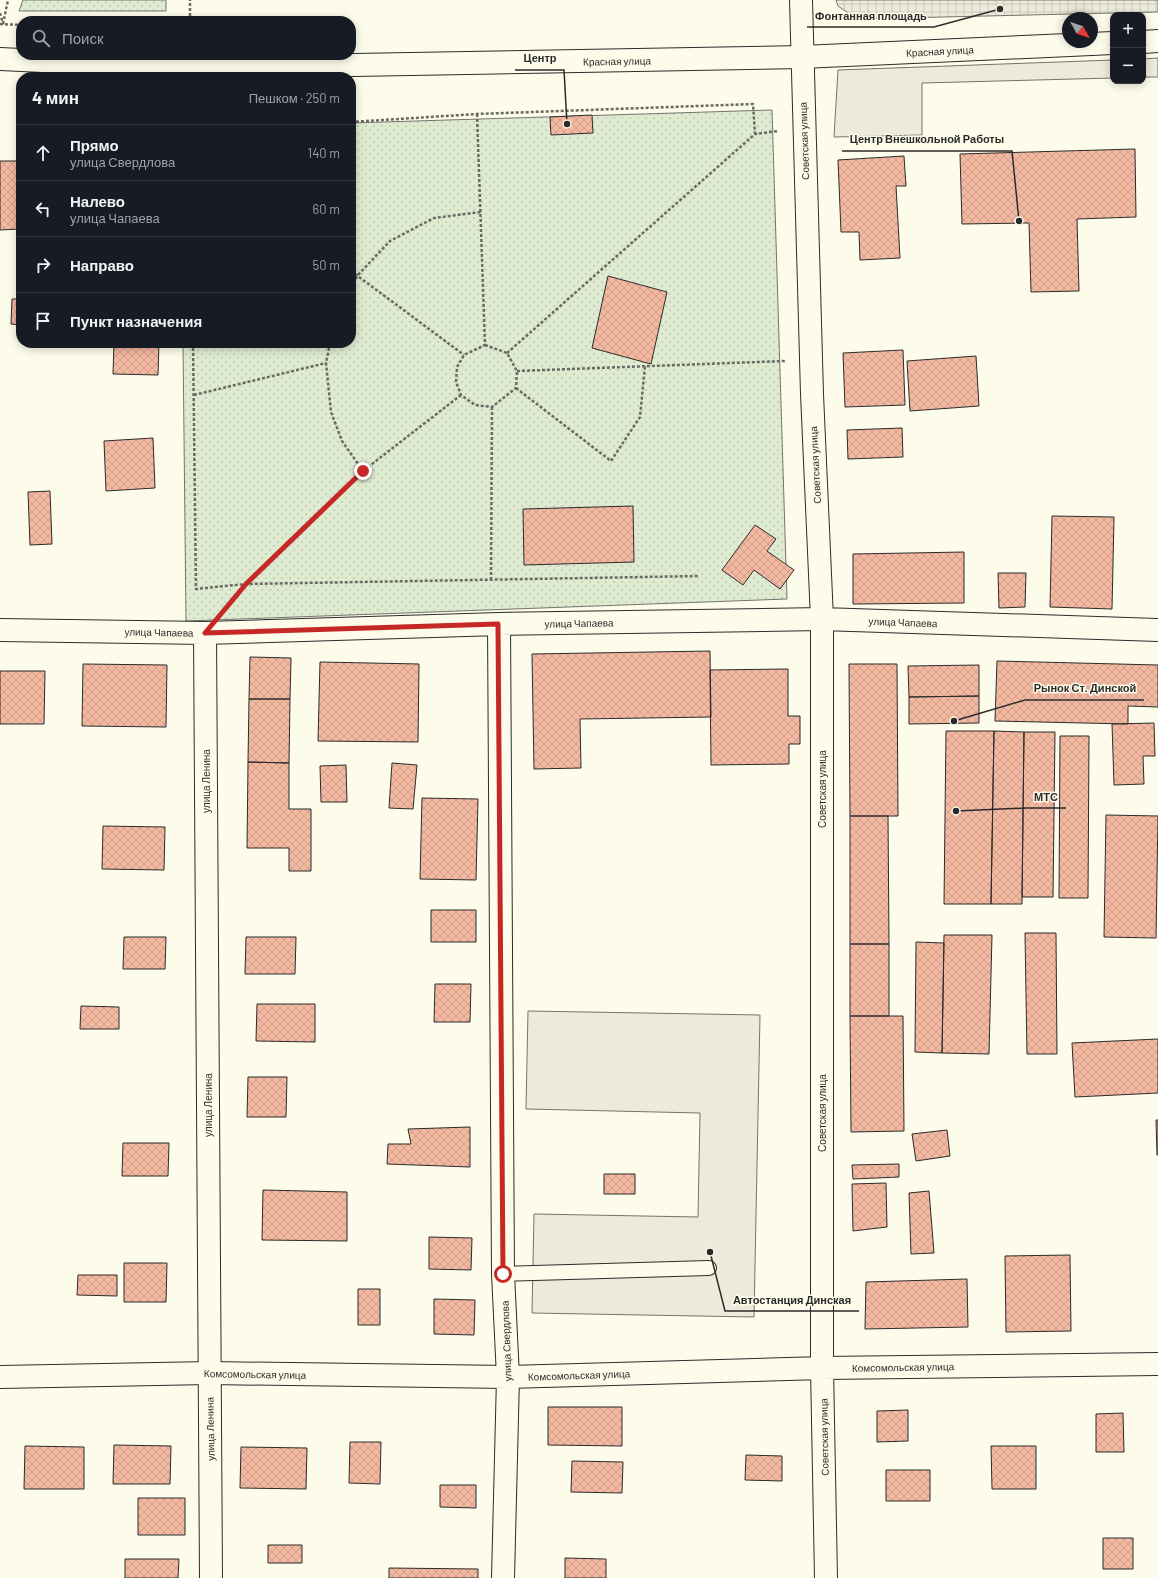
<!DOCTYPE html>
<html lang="ru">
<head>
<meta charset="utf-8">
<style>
  :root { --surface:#171b24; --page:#242831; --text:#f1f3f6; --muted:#9ea1a6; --line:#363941 }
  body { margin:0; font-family:Barlow,sans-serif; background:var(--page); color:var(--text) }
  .controls { position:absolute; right:12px; top:12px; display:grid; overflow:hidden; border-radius:8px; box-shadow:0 2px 10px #0003 }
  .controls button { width:36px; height:36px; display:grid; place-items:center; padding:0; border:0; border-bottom:1px solid var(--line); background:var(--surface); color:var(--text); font:20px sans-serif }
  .compass { position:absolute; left:1062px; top:12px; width:36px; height:36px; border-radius:50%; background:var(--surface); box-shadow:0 2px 10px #0003; rotate:130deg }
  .stop { position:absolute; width:12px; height:12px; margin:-9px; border:3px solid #c62828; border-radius:50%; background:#fff }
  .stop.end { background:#c62828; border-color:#fff; box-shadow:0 1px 4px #0008 }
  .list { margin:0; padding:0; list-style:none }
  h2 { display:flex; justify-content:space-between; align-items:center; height:52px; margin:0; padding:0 16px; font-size:17px }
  h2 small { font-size:13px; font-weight:400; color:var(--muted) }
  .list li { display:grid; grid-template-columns:26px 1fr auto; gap:12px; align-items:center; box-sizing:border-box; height:56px; padding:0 16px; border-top:1px solid var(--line) }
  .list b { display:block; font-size:15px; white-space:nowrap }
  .list p { margin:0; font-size:13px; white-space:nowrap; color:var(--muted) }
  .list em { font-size:13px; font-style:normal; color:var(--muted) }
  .icon { flex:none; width:22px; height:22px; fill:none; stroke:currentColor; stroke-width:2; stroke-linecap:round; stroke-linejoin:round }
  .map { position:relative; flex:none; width:1158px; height:1578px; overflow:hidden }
  .search { position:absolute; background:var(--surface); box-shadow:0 2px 10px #0003; left:16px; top:16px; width:340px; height:44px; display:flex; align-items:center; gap:10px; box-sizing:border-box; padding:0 14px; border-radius:16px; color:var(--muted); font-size:15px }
  .panel { position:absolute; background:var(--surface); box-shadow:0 2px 10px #0003; left:16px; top:72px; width:340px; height:276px; border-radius:16px }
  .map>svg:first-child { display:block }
  .grass { fill:url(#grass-dots); stroke:#74746e }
  .parking { fill:#eceadb; stroke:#74746e }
  .plaza { fill:url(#plaza-grid); stroke:#74746e }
  .building { fill:url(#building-cross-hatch); stroke:#2b2b2b }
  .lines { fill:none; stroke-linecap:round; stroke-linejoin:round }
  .service-casing { stroke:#2b2b2b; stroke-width:16 }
  .minor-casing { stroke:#2b2b2b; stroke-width:24 }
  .primary-casing { stroke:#2b2b2b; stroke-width:24 }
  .path { stroke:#6a6964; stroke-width:2.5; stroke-dasharray:3 2; stroke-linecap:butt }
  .service { stroke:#fdfbea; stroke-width:14 }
  .minor { stroke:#fdfbea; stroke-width:22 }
  .primary { stroke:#fdfbea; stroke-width:22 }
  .route { stroke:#c62828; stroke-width:5 }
  .labels { text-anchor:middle; stroke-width:3; stroke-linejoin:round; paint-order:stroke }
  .street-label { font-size:10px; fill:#2b2b2b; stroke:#fdfbea }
  .leader { fill:none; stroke:#2b2b2b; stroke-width:1.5 }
  .callout-dot { fill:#2b2b2b; stroke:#fdfbea; stroke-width:1.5 }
  .callout-label { font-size:11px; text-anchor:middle; font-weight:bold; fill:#2b2b2b; stroke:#fdfbea; stroke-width:3; stroke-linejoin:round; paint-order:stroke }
</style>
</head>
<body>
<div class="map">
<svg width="1158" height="1578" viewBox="0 0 1158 1578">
  <defs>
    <pattern id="grass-dots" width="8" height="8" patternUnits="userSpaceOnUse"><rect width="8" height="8" fill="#deebd1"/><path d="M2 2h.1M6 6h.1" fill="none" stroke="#bfcab4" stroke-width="1.8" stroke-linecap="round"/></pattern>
    <pattern id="plaza-grid" width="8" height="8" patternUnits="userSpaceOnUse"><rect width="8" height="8" fill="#eceadb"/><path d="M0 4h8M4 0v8" fill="none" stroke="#cbc9bc"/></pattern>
    <pattern id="building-cross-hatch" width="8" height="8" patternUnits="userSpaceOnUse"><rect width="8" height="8" fill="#f2b8a0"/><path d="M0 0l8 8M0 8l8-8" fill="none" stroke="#d09e8a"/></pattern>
  </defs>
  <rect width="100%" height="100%" fill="#fdfbea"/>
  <path class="grass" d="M23,0H166V11H19Z
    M772,110L787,599L186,621L183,343H351V123Z"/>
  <path class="parking" d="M1158,58V77H1143V59Z
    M1113,60V78L922,83V135L834,137L838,70Z
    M528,1011L760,1015L754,1317L532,1313L534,1214L698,1217L700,1113L526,1109Z"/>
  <path class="plaza" d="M836,0H1158V12L857,19L838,6Z"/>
  <path class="building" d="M592,115L593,133L551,135L550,117Z
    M1135,149L1136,217L1077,219L1079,291L1031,292L1029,223L962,224L960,154Z
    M904,156L906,186H896L900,258L860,260L859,232H841L838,160Z
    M0,161H21V229L0,230Z
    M608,276L667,292L651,364L592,348Z
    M12,299H21V325L11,324Z
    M114,343H159L158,375L113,374Z
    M903,350L905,405L845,407L843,353Z
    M976,356L979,406L910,411L907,361Z
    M902,428L903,457L848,459L847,430Z
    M153,438L155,488L106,491L104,441Z
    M50,491L52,544L30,545L28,492Z
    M633,506L634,562L524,565L523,509Z
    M1052,516L1114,517L1112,609L1050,607Z
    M755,525L776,539L767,551L794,570L780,589L754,570L743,585L722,570Z
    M964,552V603L853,604V554Z
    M998,573H1026L1025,607L999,608Z
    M710,651L711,717L580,719L581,768L534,769L532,654Z
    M250,657L291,658L290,699H249Z
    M997,661L1158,665V707L1128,706V724L995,721Z
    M320,662L419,664L418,742L318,741Z
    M83,664L167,665L166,727L82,726Z
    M849,664H897L898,816H850Z
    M979,665V696L909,697L908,666Z
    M788,669V716H800V744H789V764L711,765L710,670Z
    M0,671H45L44,724H0Z
    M979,696V723L909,724V697Z
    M249,699H290L289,763L248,762Z
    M1154,723L1155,756H1143L1144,784L1114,785L1112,724Z
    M946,731H994L991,904H944Z
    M994,731L1024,732L1022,904H991Z
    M1024,732H1055L1053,897H1022Z
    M1060,736H1089L1088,898H1059Z
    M248,762L289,763V809H311V871H289V848H247Z
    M392,763L417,765L413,809L389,808Z
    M346,765L347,802H321L320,766Z
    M422,798L478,799L476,880L420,879Z
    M1106,815L1158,816L1156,938L1104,937Z
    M850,816H888L889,944H850Z
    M103,826L165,827L164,870L102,869Z
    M431,910H476V942H431Z
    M1025,933H1056L1057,1054H1027Z
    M944,935H992L989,1054L942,1053Z
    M124,937H166L165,969H123Z
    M246,937H296L295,974H245Z
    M916,942L944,943L942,1053L915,1052Z
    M850,944H889V1016H850Z
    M435,984H471L470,1022H434Z
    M257,1004H315V1042L256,1041Z
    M81,1006L119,1007V1029H80Z
    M850,1016H903L904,1131L851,1132Z
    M1158,1039V1093L1075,1097L1072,1043Z
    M248,1077H287L286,1117H247Z
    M1156,1120H1158V1155H1157Z
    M470,1127V1167L387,1164L388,1144H411L408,1129Z
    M947,1130L950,1156L916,1161L912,1134Z
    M123,1143H169L168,1176H122Z
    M899,1164V1177L853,1179L852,1165Z
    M604,1174H635V1194H604Z
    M886,1183L887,1227L853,1231L852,1184Z
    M263,1190L347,1192V1241L262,1240Z
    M929,1191L934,1253L911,1254L909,1193Z
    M429,1237L472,1238L471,1270L429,1269Z
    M1070,1255L1071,1331L1006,1332L1005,1256Z
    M124,1263H167L166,1302H124Z
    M78,1275H117V1296L77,1295Z
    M967,1279L968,1327L865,1329L866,1282Z
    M358,1289H380V1325H358Z
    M434,1299L475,1300L474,1335L434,1334Z
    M548,1407H622V1446L548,1445Z
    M908,1410V1441L877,1442V1411Z
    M1123,1413L1124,1452H1096V1414Z
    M350,1442H381L380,1484L349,1483Z
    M114,1445L171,1446L170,1484H113Z
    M25,1446L84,1447V1489H24Z
    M991,1446H1036V1489H992Z
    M241,1447L307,1448L306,1489L240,1488Z
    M746,1455L782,1456V1481L745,1480Z
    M572,1461L623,1462L622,1493L571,1492Z
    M886,1470H930V1501H886Z
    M440,1485H476V1508L440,1507Z
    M138,1498H185V1535H138Z
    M1103,1538H1133V1569H1103Z
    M268,1545H302V1563H268Z
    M565,1558L606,1559V1578H565Z
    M125,1559H179L178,1578H125Z
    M389,1568L478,1569V1578H389Z"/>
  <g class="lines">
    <g class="service-casing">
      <path id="service" d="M503,1274L709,1268"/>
    </g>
    <g class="minor-casing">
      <path id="minor" d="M801,0L812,394L822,619V1368L826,1578
        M499,624L503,1274L508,1377L503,1578
        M0,630L205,633L499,624L822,619L1158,630
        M205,633L211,1578
        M0,1377L209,1373L508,1377L822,1368L1158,1364"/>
    </g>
    <g class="primary-casing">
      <path id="primary" d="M1143,42L1158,41
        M0,59L191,68L802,57L1113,43"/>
    </g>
    <path class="path" d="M0,13L3,24
      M190,21V0
      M0,24L21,25
      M3,24L8,0
      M477,114L485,345
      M351,122L477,114L753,104L755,134
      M351,271L464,355
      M351,288L357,276L390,241L434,218L481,212
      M193,343L196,589L246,584L699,576
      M330,343L326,363L331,412L342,441L363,471
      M485,345L507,353L517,371L516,388L492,407L475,405L461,395L456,382L457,367L464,355Z
      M507,353L755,134L778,131
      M517,371L785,361
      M516,388L611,461L640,417L645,366
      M194,395L326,363
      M491,580L492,407
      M229,604L246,584L363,471L461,395"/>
    <use href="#service" class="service"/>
    <use href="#minor" class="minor"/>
    <use href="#primary" class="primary"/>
  </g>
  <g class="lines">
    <path class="route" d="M363,471L246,584L205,633L498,624L503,1274"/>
  </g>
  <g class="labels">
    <g class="street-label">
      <text transform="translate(940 51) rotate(-3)" y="4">Красная улица</text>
      <text transform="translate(617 61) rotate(-1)" y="4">Красная улица</text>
      <text transform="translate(804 141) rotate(-92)" y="4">Советская улица</text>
      <text transform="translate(815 465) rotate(-93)" y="4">Советская улица</text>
      <text transform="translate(903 622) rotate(2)" y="4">улица Чапаева</text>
      <text transform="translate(579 623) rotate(-1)" y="4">улица Чапаева</text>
      <text transform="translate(159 632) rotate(1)" y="4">улица Чапаева</text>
      <text transform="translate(206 781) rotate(-90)" y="4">улица Ленина</text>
      <text transform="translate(822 789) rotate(-90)" y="4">Советская улица</text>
      <text transform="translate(208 1105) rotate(-90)" y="4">улица Ленина</text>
      <text transform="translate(822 1113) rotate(-90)" y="4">Советская улица</text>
      <text transform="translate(506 1341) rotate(-92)" y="4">улица Свердлова</text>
      <text transform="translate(903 1367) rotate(-1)" y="4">Комсомольская улица</text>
      <text transform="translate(255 1374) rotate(1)" y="4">Комсомольская улица</text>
      <text transform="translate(579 1375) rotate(-2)" y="4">Комсомольская улица</text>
      <text transform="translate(210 1429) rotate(-91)" y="4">улица Ленина</text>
      <text transform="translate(824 1437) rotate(-91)" y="4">Советская улица</text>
    </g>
  </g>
  <path class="leader" d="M1000 9L934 27H807M567 124L564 70H515M1019 221L1012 151H842M954 721L1025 700H1144M956 811L1026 808H1066M710 1252L725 1311H859"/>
  <g class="callout-dot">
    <circle cx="1000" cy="9" r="4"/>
    <circle cx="567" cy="124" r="4"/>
    <circle cx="1019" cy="221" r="4"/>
    <circle cx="954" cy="721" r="4"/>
    <circle cx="956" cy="811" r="4"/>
    <circle cx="710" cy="1252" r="4"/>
  </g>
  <g class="callout-label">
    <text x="871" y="20">Фонтанная площадь</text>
    <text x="540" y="62">Центр</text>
    <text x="927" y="143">Центр Внешкольной Работы</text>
    <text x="1085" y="692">Рынок Ст. Динской</text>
    <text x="1046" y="801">МТС</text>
    <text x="792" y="1304">Автостанция Динская</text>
  </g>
</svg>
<div class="controls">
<button>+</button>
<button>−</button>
</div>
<svg class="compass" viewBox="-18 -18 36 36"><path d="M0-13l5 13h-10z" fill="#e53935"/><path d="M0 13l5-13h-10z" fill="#9ea1a6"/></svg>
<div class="stop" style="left:503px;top:1274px"></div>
<div class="stop end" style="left:363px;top:471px"></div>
<div class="search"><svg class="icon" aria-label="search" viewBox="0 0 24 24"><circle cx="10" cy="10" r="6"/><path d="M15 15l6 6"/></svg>Поиск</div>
<section class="panel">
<h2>4 мин<small>Пешком · 250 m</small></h2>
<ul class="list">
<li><svg class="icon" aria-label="ahead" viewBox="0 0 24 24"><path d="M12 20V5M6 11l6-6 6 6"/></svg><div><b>Прямо</b><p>улица Свердлова</p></div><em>140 m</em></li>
<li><svg class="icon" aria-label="left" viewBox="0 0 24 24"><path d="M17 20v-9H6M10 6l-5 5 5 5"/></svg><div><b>Налево</b><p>улица Чапаева</p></div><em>60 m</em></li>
<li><svg class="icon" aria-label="right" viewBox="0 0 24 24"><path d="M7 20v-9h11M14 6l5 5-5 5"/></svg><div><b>Направо</b></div><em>50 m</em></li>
<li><svg class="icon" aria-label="arrive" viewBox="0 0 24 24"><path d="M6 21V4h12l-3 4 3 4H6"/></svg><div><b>Пункт назначения</b></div></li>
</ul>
</section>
</div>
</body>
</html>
